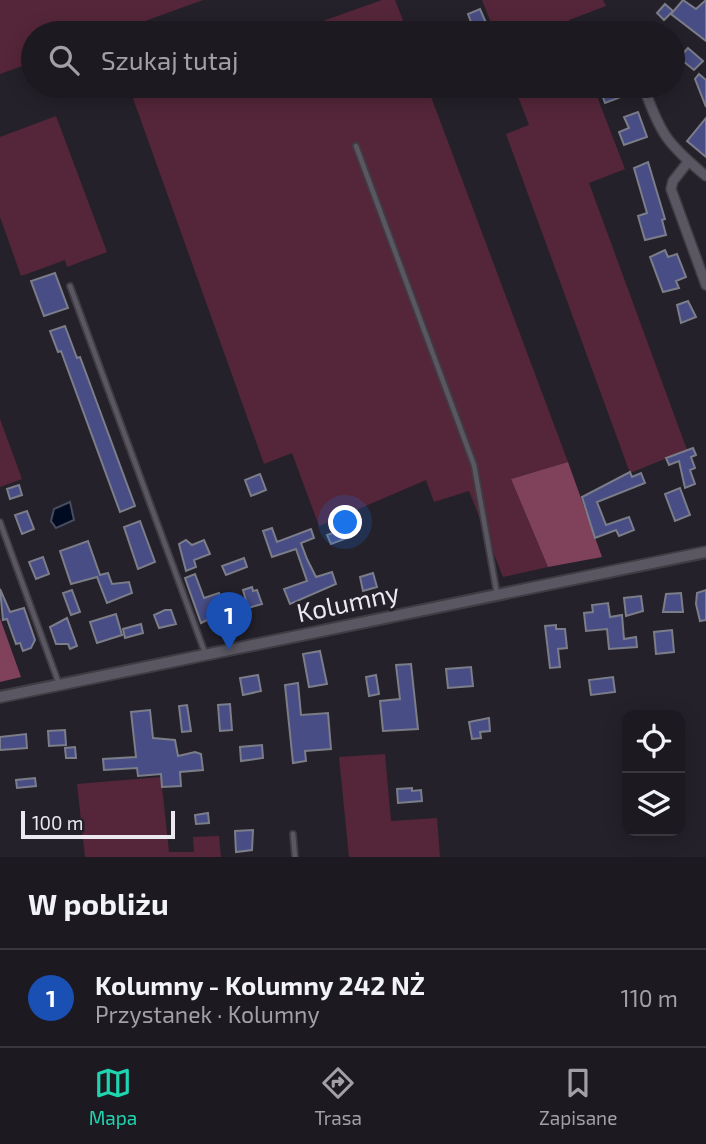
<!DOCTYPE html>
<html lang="pl">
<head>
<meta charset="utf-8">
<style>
  :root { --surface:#1c1920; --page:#29262d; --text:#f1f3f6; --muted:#a0a0a5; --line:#3a383e; --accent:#1ed5b0 }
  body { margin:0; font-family:"Exo 2",sans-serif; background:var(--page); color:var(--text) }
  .controls { position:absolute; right:21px; bottom:21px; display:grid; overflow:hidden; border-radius:14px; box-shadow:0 4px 18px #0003 }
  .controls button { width:63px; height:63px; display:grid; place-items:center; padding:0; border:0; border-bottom:2px solid var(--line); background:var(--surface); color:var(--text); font:35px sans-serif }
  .scale { position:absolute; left:21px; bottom:18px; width:154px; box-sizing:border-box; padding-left:7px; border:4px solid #ebe9ef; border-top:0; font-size:19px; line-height:24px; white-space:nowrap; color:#ebe9ef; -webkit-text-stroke:5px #25212a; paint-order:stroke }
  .you { position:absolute; left:346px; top:523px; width:24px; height:24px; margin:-18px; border:5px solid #fff; border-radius:50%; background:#1a73e8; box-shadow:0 0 0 10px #1a73e833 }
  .badge { display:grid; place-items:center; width:46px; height:46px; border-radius:50%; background:var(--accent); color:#fff; font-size:23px; font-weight:700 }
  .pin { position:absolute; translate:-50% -58px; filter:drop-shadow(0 2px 4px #0008) }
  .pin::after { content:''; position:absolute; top:37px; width:24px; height:21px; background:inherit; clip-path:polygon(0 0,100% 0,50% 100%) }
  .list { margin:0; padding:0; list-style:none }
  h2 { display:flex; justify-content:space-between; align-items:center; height:91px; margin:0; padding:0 28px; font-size:30px }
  h2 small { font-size:23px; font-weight:400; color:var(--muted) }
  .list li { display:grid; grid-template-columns:46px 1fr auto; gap:21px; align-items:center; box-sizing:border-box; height:98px; padding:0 28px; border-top:2px solid var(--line) }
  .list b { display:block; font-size:26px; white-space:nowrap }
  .list p { margin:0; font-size:23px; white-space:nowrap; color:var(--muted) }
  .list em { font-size:23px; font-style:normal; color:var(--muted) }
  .icon { flex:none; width:38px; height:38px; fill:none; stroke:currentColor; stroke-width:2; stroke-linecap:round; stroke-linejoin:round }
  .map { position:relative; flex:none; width:706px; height:857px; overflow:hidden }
  .search { position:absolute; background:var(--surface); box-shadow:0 4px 18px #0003; left:21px; right:21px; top:21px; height:77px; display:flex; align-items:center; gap:18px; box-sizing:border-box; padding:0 24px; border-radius:38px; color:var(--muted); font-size:26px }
  .sheet { height:189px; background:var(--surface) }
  nav { display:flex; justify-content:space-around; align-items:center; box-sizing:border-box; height:98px; border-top:2px solid var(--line); background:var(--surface); font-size:19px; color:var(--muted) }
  nav a { display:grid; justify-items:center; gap:4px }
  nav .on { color:var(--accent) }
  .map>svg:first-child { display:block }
  .green { fill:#552639 }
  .forest { fill:#80425b }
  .water { fill:#000a20; stroke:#464d5e; stroke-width:2 }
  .building { fill:#484e85; stroke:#7b7d88; stroke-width:2 }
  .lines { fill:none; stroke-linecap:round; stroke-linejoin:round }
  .service-casing { stroke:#3f3c43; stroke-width:8 }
  .minor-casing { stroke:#3f3c43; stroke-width:12 }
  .tertiary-casing { stroke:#3f3c43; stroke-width:14 }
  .service { stroke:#5b5762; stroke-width:4.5 }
  .minor { stroke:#5b5762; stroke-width:9 }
  .tertiary { stroke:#5b5762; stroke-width:10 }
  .labels { text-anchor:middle; stroke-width:6; stroke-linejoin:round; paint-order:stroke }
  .street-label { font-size:26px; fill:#ebe9ef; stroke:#25212a }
</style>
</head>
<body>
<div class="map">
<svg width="706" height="857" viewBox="0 0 706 857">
  <rect width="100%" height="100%" fill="#25212a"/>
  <path class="green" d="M0,0H203L112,33H33V62L0,74Z
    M382,0H395L408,33H289Z
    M482,0H603L606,6L569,20L573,33H495Z
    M142,86H427L568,462L511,479L548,567L503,577L469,491L434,502L426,480L319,526L292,453L264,464L130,90Z
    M514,86H593L625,169L589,183L687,450L630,473L506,134L529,125Z
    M56,116L107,252L67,267L65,260L21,276L0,217V137Z
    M0,419L22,479L0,487Z
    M385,754L391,821L437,818L440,857H349L339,757Z
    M161,777L169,852H194L193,837L219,836L221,857H85L77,784Z"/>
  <path class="forest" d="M568,462L602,557L548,567L511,479Z
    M0,618L21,677L0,682Z"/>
  <path class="water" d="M70,502L74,520L56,528L51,521L54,509Z"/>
  <path class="building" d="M683,0L696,9L706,0V41L671,14Z
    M665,4L673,11L664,20L657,13Z
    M480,9L487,25L474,30L468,14Z
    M688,48L703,61L694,70L679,58Z
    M699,74L706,80V107L695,79Z
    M599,86H617L621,97L605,103Z
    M638,112L647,137L624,145L619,132L629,128L624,117Z
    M706,118V157L687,141Z
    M648,162L665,219L662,220L666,235L645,240L638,216L647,213L634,168Z
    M665,250L668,257L677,254L686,277L676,281L679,288L663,292L650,257Z
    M55,273L68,308L44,316L31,281Z
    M688,301L696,317L681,323L677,305Z
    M65,326L77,358L80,357L135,506L120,512L61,351L58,352L50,331Z
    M693,448L696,455L691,457L695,468L690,470L695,484L685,488L679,461L669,465L666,458Z
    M630,472L632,477L641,473L645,483L597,502L606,525L629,517L634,530L619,536L616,530L595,538L582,497Z
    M260,474L266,490L251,496L245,480Z
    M19,485L22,495L10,499L7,489Z
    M680,488L690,515L675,521L665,494Z
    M27,511L34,529L22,534L15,515Z
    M140,521L155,562L138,569L124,527Z
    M272,528L277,542L311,529L314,538L301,543L307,559L316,577L332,572L336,584L290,604L284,589L307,581L296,549L272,557L263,531Z
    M346,528L350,537L331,544L327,535Z
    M186,540L192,545L204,540L210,554L194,560L196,567L186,571L179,544Z
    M88,541L100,575L108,573L112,584L129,582L132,593L107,603L97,577L71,584L60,551Z
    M43,557L49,574L36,579L29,562Z
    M244,558L247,567L226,575L222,566Z
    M373,573L377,587L363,591L360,577Z
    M195,574L204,598L219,593L226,611L201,623L185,578Z
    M252,587L253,591L257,590L262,604L248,608L243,590Z
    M0,589L10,612L24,608L35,640L31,648L23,651L20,643L16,644L7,619L3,620Z
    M72,590L80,612L71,615L63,593Z
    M706,590V620L700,621L696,604L697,593Z
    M681,593L683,612H663L666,594Z
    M641,596L643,611L626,616L624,598Z
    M608,603L610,617L622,615L624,639L636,637L637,647L609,649L607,629L586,631L584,613L593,612L592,605Z
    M165,610H171L176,624L159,628L154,615Z
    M116,614L122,635L97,643L90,622Z
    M67,618L77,646L70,649L68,644H56L50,627Z
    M141,624L143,633L125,638L123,629Z
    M556,625V629H565L567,648L558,649L560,667L550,668L545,626Z
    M672,630L674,652L656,654L654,632Z
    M320,651L327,684L309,687L303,654Z
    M411,664L418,729L383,731L380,701L400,699L396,665Z
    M471,667L473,686L448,688L446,669Z
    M258,675L261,691L243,695L240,678Z
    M376,675L379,694L369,696L366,677Z
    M613,677L615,692L591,695L589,680Z
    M298,683L301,715L328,713L331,749L305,751L306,761L293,763L285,685Z
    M230,704L232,730L220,731L218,705Z
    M187,705L191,731L182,732L179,706Z
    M150,710L153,738L175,740L178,756L195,752L201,754L203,770L180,772L181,786L162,787L161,774L138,776L137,768L104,770L103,759L136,757L131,712Z
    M489,718L490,731L480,732L481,738L472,739L469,722Z
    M65,730L66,745L49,746L48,731Z
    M26,734L27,748L0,750V737Z
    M262,745L263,758L241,761L240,747Z
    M75,747L76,758H66L65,748Z
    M35,778L36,786L17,788L16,780Z
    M412,788V791L421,790L422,801L398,803L397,789Z
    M208,813L209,823L196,824L195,815Z
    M253,830L252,850L236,852L235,831Z"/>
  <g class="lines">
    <g class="service-casing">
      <path id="service" d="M356,146L474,465L497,594
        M70,286L205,653
        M0,522L59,684
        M293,834L295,857"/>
    </g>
    <g class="minor-casing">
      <path id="minor" d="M643,86C662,135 665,142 706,176
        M688,162L673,181L671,189L706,285"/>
    </g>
    <g class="tertiary-casing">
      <path id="tertiary" d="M0,697L706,552"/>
    </g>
    <use href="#service" class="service"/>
    <use href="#minor" class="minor"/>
    <use href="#tertiary" class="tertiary"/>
  </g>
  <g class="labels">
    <g class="street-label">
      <text transform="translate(348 603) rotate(-12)" y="9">Kolumny</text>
    </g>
  </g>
</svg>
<div class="controls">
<button><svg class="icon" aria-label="locate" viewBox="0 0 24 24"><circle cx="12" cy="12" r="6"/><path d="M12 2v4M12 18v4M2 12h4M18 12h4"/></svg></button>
<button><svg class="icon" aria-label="layers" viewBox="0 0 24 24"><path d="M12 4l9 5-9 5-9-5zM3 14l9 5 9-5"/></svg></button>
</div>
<div class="scale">100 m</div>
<div class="you"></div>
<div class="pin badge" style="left:229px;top:650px;background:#1a4fb4">1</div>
<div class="search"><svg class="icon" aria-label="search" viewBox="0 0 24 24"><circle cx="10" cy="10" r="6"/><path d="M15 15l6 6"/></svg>Szukaj tutaj</div>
</div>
<section class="sheet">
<h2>W pobliżu<small></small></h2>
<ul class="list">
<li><span class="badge" style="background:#1a4fb4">1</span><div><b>Kolumny - Kolumny 242 NŻ</b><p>Przystanek · Kolumny</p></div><em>110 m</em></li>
</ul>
</section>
<nav>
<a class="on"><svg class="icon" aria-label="map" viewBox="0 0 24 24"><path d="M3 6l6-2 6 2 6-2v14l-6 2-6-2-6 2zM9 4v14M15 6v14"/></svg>Mapa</a>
<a><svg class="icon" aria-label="directions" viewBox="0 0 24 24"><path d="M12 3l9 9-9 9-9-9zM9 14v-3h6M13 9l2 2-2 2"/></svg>Trasa</a>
<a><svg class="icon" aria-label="saved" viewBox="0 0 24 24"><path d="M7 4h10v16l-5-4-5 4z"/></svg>Zapisane</a>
</nav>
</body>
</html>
